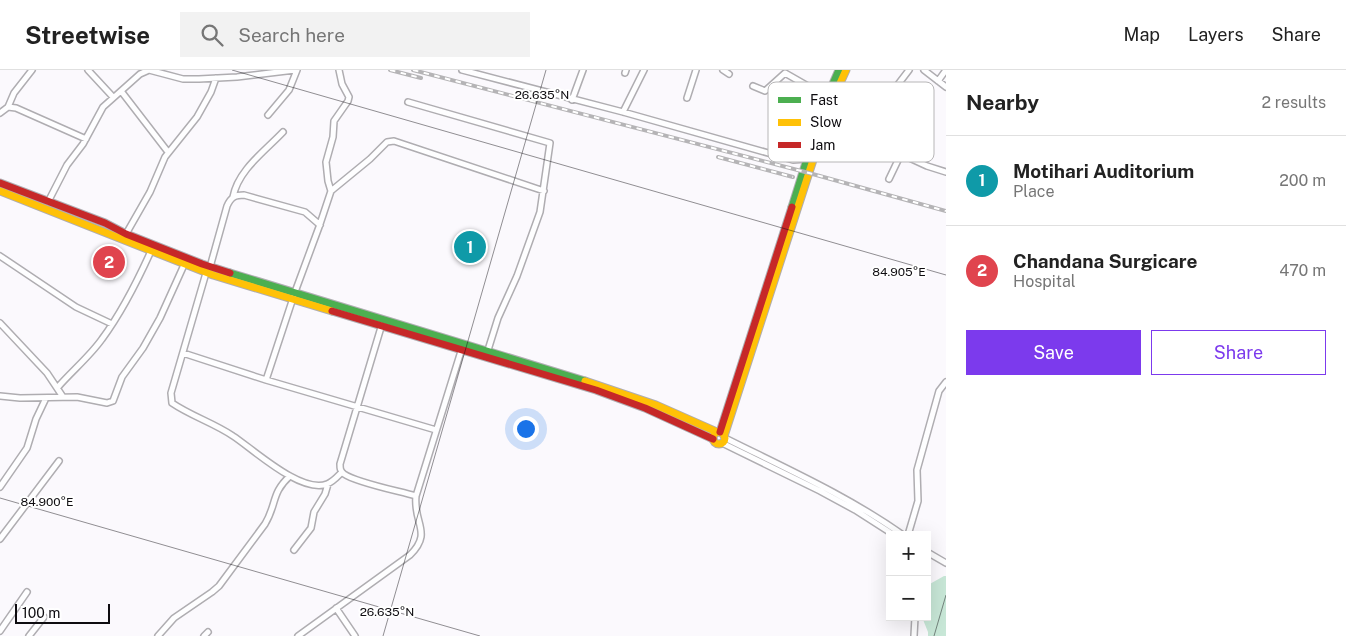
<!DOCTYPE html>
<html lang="en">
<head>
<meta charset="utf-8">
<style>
  :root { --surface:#fff; --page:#f2f2f2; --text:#222; --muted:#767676; --line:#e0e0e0; --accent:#7c3aed }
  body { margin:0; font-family:"Public Sans",sans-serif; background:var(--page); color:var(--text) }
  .controls { position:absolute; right:15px; bottom:15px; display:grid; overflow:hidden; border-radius:0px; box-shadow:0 5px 20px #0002 }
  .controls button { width:45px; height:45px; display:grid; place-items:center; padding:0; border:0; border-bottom:1px solid var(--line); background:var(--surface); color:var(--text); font:25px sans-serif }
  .scale { position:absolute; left:15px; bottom:12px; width:95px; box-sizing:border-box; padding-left:5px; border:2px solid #0e0c10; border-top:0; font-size:14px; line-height:18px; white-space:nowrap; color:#0e0c10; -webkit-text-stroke:4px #fff; paint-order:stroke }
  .you { position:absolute; left:525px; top:358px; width:18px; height:18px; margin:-12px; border:4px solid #fff; border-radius:50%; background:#1a73e8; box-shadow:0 0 0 8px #1a73e833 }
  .badge { display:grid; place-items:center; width:32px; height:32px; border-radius:50%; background:var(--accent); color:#fff; font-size:16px; font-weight:700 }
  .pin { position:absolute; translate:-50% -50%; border:2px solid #fff; box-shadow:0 1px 5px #0006 }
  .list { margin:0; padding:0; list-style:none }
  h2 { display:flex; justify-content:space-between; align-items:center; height:65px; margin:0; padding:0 20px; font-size:21px }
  h2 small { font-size:16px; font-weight:400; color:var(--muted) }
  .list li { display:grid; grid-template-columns:32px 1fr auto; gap:15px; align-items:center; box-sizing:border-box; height:90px; padding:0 20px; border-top:1px solid var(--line) }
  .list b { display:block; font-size:19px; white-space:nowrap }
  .list p { margin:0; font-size:16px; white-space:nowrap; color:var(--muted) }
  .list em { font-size:16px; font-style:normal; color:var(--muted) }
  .actions { display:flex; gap:10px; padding:15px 20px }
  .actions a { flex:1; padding:11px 0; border:1px solid var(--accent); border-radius:0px; text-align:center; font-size:18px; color:var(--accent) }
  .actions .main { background:var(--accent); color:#fff }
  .icon { flex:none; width:28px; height:28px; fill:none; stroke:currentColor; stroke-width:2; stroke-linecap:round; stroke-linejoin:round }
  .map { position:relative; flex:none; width:946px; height:566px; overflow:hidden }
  header { display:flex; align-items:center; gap:30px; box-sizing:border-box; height:70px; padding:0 25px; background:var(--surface); border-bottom:1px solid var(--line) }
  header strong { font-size:24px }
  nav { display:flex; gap:28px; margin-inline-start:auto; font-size:18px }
  .search { width:350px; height:45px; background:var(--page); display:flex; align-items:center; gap:12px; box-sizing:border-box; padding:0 18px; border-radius:0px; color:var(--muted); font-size:19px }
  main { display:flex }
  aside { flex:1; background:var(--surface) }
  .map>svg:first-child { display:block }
  .green { fill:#c8e7d7 }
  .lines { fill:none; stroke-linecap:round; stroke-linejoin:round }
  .street-casing { stroke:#afadb1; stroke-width:8 }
  .fast-casing { stroke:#afadb1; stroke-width:9 }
  .slow-casing { stroke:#afadb1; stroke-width:9 }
  .jam-casing { stroke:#afadb1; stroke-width:9 }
  .street { stroke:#fefeff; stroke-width:5 }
  .fast { stroke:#4caf50; stroke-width:7 }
  .slow { stroke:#ffc107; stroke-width:7 }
  .jam { stroke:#c62828; stroke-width:7 }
  .rail-casing { stroke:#b5b4b6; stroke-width:4 }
  .rail { stroke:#fff; stroke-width:2; stroke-dasharray:5.5; stroke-linecap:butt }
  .ticks { fill:none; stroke:#0e0c10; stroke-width:1; stroke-opacity:0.45 }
  .key { fill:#fff; stroke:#b7b6b7; stroke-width:1 }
  .key-label { font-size:14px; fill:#0e0c10 }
  .ticks-label { font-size:12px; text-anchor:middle; fill:#0e0c10; stroke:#fff; stroke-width:4; stroke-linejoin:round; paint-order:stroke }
</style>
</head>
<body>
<header>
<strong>Streetwise</strong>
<div class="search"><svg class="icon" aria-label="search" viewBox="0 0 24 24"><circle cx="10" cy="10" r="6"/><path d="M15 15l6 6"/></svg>Search here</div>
<nav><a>Map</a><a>Layers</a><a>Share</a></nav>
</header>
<main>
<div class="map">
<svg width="946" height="566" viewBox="0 0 946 566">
  <rect width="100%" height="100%" fill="#fbf9fd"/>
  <path class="green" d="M944,506H946V566H928V562L922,547H927V518L928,515Z"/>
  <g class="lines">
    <g class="street-casing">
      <path id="street" d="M88,0L113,27
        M462,0L623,42L793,90L807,89
        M723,0L729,4
        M924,0L946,17
        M625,3L626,0
        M938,11L946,0
        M753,16L765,21L785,3L827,27
        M121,21L168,82
        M687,28L696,0
        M572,30L583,0
        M408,32L550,73L540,142L517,206L498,248L488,280
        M8,37L14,23L32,0
        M880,38L909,0
        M623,42L644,0
        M0,43L8,37L16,38L86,69
        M268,45L289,20L297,0
        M889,109L901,84L927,96L946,102
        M331,121L328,111L326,92L333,67L334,51L348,31L349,27L342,14L339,0
        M233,127C238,100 265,81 283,62
        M48,132L67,95L83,74L103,37L140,4L149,0L183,9H199L237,7L295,0
        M126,164L150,122L165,87L197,47L211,22L216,8
        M0,186L76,237L112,254
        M210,197L227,136C231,127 235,125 244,125L305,142L320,155
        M206,203L171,323L172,333C191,346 214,353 233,366C253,379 301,424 327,414C333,412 338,406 342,402
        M0,253L47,303L63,327
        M382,254L340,394C340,398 340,401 344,404C357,413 399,421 416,426
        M183,283L266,310L436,360
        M266,310L295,222L319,157L331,121L370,89L387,72L394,71L544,121
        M58,317C72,301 90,286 102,269C122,242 137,212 151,181
        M0,326L20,328L77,327L107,333L113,331L122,307L143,278L160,248L184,195
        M725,368C785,398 848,426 903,465
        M722,373L820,421L855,440L894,465
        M0,417L27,378L36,349L46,328
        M908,465L918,431L917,400L939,321L946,312
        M0,469L59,391
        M294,480L311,458L314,442L325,424L328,414
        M927,482L946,493
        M336,538L355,566
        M0,561L27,522
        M29,566L44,547
        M158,566L174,548L212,522L219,516L265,454C277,434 271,423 290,406
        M204,566L208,562
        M298,566L410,485C433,462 413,454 416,426L462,278
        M914,566L915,547"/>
    </g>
    <g class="fast-casing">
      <path id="fast" d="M792,137L825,32L839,0
        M230,203L585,311"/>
    </g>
    <g class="slow-casing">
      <path id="slow" d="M0,121L213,205L332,241
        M585,311L656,335L717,362
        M713 368a6 6 0 1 1 12 0a6 6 0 1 1-12 0Z
        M724,366L832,31L846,0"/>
    </g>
    <g class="jam-casing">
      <path id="jam" d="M0,113L105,153L126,164L202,194L230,203
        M332,241L596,320L645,338L713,369
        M720,362L792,137"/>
    </g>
    <use href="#street" class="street"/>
    <use href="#fast" class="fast"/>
    <use href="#slow" class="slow"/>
    <use href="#jam" class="jam"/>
    <g class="rail-casing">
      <path id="rail" d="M390,0L421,8
        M413,0L809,103L946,141
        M718,87L793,107"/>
    </g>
    <use href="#rail" class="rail"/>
  </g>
  <path class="ticks" d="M232,0L946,205M0,428L480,566M383,566L546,0M934,566L946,525"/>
  <rect x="768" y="12" width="166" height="80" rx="8" class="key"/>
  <rect x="778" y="27" width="23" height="6" fill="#4caf50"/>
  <rect x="778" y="49" width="23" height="7" fill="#ffc107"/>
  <rect x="778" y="72" width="23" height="6" fill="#c62828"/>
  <g class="key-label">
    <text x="810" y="35">Fast</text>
    <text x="810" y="57">Slow</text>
    <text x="810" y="80">Jam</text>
  </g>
  <g class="ticks-label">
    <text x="542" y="29">26.635°N</text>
    <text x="899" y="206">84.905°E</text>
    <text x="47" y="436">84.900°E</text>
    <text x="387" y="546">26.635°N</text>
  </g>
</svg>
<div class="controls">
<button>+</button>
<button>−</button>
</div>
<div class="scale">100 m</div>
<div class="you"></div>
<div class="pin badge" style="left:470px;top:177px;background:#0f9aa8">1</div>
<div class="pin badge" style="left:109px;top:192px;background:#e0444e">2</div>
</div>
<aside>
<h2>Nearby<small>2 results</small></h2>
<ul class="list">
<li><span class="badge" style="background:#0f9aa8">1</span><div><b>Motihari Auditorium</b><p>Place</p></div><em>200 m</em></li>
<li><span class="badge" style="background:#e0444e">2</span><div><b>Chandana Surgicare</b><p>Hospital</p></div><em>470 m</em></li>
</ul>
<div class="actions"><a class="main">Save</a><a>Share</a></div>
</aside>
</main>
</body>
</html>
